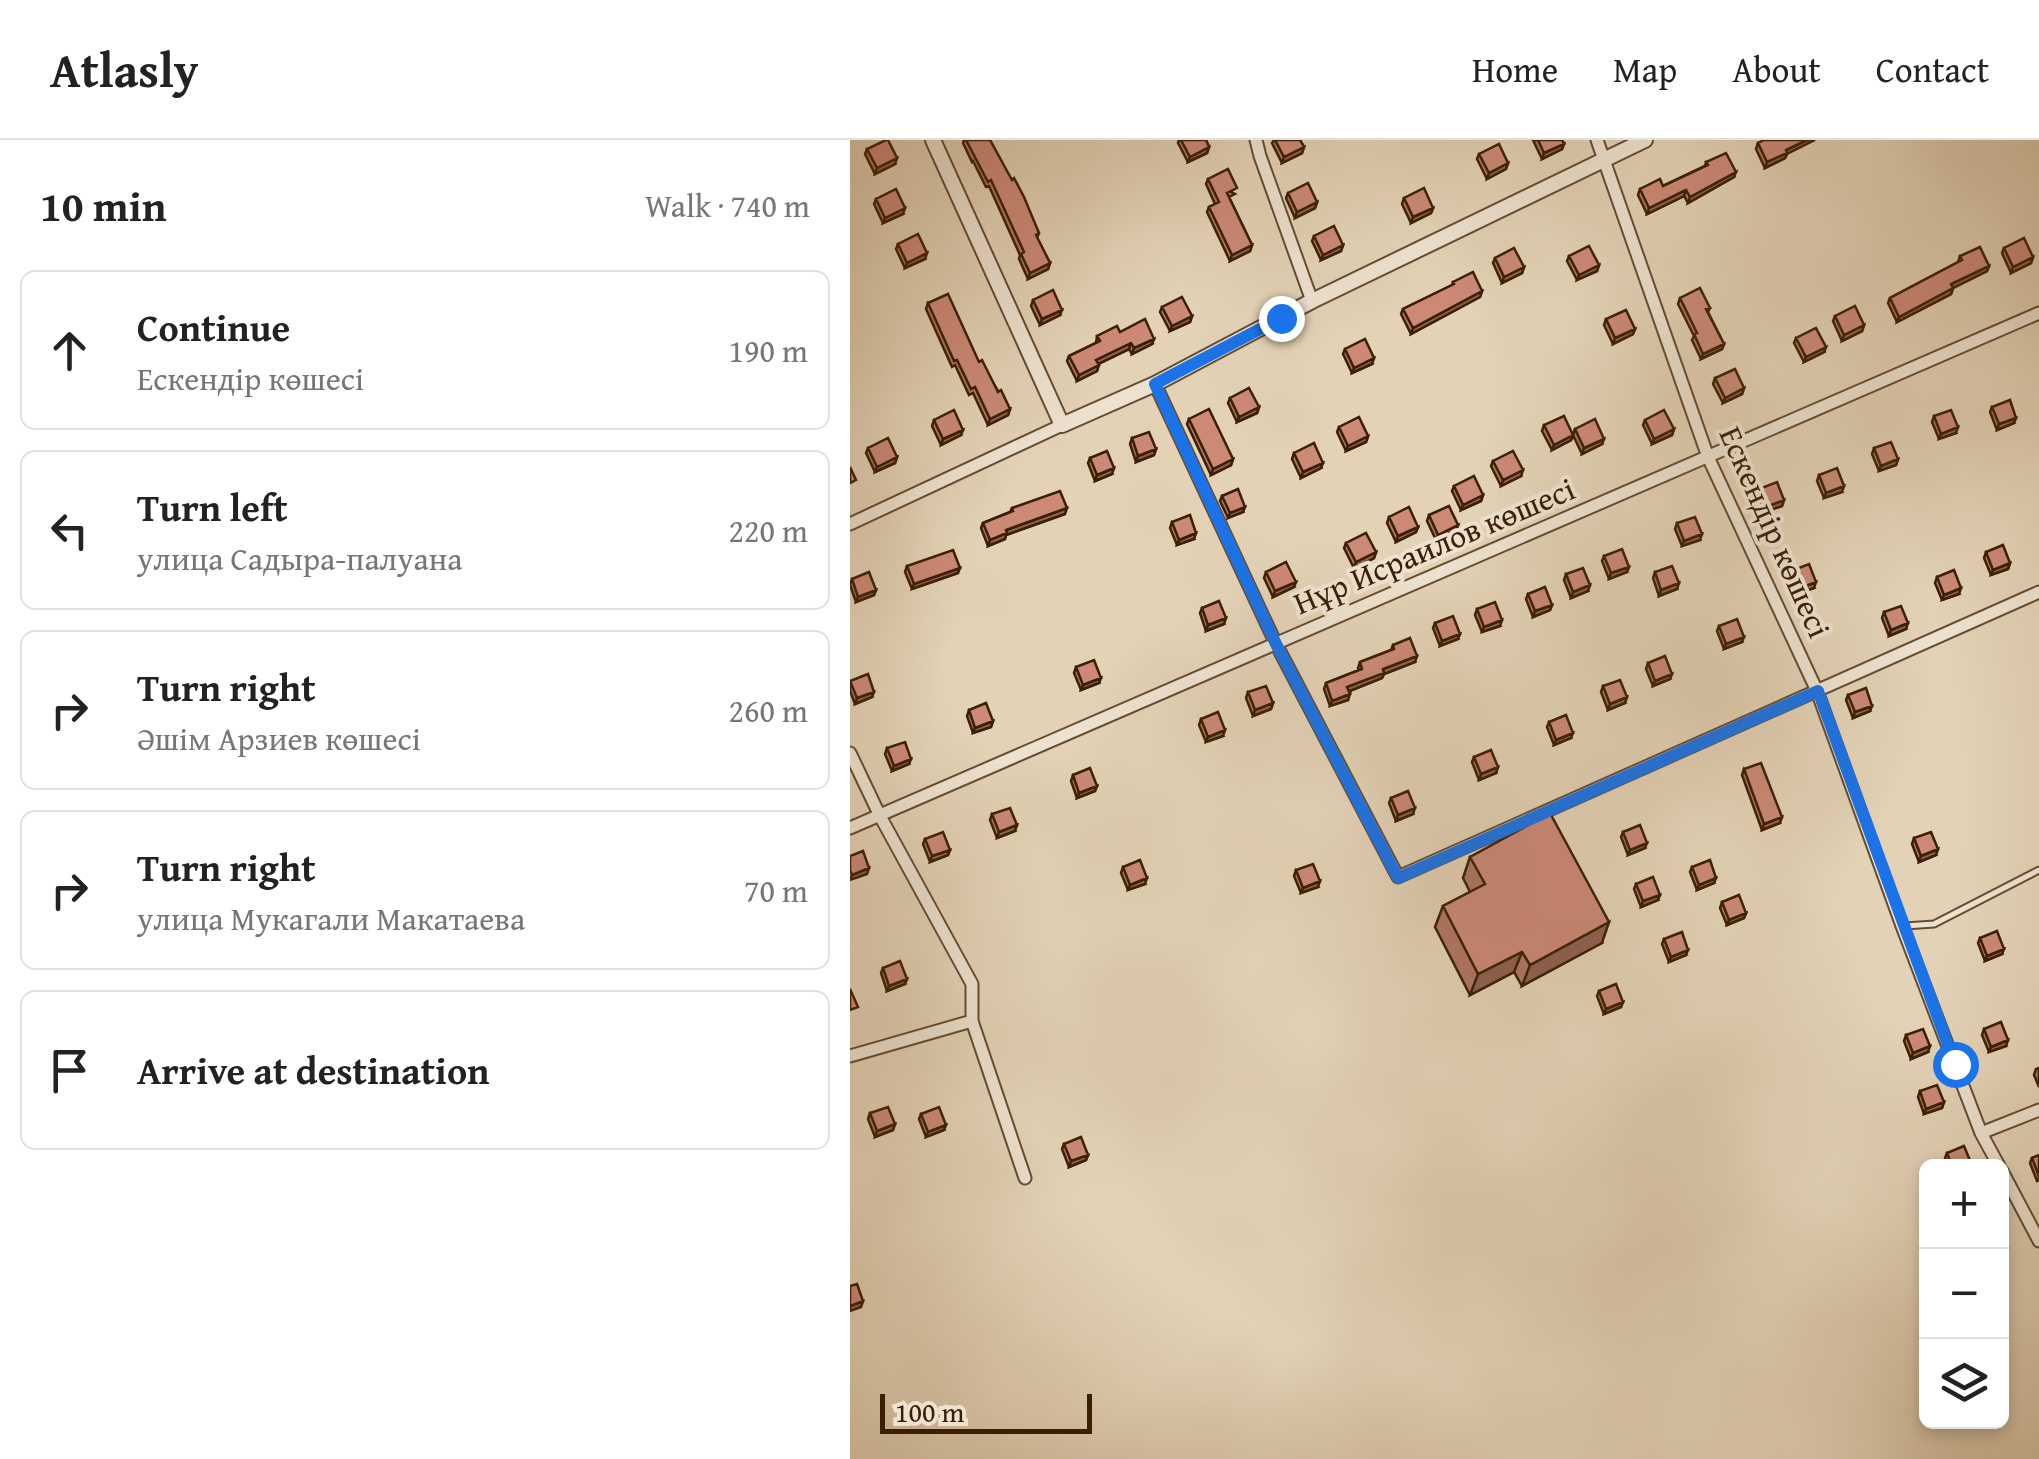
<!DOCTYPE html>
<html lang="en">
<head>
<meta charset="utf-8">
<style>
  :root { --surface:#fff; --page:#f2f2f2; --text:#222; --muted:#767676; --line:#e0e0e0 }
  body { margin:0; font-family:"Gentium Book Plus",serif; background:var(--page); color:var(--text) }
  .controls { position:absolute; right:30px; bottom:30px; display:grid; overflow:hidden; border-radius:15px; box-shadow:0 5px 15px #0003 }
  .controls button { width:90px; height:90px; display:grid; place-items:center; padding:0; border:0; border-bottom:2px solid var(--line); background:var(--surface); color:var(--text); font:50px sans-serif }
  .scale { position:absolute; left:30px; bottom:25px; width:212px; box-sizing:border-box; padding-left:10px; border:5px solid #3b1f05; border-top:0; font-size:28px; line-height:35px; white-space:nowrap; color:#3b1f05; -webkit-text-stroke:8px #ede2d0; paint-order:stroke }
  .stop { position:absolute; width:30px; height:30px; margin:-22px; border:8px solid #1a73e8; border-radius:50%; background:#fff }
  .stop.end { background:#1a73e8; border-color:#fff; box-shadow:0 2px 10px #0008 }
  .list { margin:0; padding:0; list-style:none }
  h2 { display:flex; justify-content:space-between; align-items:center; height:130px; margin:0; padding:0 40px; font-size:42px }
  h2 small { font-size:32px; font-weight:400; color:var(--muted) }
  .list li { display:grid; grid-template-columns:65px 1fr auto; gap:30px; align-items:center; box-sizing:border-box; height:160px; margin:0 20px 20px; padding:0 20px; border:2px solid var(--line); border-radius:15px }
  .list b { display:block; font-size:38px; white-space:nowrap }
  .list p { margin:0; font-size:32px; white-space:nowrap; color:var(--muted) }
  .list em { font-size:32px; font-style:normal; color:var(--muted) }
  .icon { flex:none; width:55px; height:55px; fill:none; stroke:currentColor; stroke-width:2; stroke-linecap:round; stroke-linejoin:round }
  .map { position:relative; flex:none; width:1189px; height:1319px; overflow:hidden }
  header { display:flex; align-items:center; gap:60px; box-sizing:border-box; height:140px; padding:0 50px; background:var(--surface); border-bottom:2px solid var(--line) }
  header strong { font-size:48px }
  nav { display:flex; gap:55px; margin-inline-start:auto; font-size:35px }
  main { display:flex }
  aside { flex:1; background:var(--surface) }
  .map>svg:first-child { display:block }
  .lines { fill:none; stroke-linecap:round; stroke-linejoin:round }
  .service-casing { stroke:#654c31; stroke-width:9 }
  .minor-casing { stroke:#654c31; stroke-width:15 }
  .tertiary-casing { stroke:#654c31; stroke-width:18 }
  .service { stroke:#ede2d0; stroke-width:5 }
  .minor { stroke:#ede2d0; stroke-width:11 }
  .tertiary { stroke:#ede2d0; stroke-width:14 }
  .wall { fill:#af7665; stroke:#3b1f05; stroke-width:2.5 }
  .shaded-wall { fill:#8e6053; stroke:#3b1f05; stroke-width:2.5 }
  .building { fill:#cb8976; stroke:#3b1f05; stroke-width:2.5 }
  .route { stroke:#1a73e8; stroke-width:12 }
  .labels { text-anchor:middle; stroke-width:8; stroke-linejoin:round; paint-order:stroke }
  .street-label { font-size:32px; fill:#3b1f05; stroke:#ede2d0 }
</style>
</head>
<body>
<header>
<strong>Atlasly</strong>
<nav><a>Home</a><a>Map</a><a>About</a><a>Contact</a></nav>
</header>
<main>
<aside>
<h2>10 min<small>Walk · 740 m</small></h2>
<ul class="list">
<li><svg class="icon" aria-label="ahead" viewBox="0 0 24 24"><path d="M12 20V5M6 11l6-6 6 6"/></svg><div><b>Continue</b><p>Ескендір көшесі</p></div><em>190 m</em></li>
<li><svg class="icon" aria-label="left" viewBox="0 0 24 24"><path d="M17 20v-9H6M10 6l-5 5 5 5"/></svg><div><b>Turn left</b><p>улица Садыра-палуана</p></div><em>220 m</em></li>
<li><svg class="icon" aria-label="right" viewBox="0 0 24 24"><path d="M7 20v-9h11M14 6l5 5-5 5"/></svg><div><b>Turn right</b><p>Әшім Арзиев көшесі</p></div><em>260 m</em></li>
<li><svg class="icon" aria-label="right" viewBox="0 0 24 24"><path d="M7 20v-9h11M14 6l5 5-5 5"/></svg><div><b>Turn right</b><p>улица Мукагали Макатаева</p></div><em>70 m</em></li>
<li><svg class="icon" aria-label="arrive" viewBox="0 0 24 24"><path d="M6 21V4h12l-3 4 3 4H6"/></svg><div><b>Arrive at destination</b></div></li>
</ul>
</aside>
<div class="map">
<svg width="1189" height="1319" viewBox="0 0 1189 1319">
  <rect width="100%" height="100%" fill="#e3d2b6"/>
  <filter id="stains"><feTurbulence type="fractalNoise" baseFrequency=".002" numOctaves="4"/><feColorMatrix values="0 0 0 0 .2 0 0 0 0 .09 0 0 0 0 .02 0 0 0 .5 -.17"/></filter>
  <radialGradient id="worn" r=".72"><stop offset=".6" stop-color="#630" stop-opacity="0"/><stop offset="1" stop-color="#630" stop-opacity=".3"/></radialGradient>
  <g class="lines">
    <g class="service-casing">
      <path id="service" d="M1055,786L1084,784L1189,730"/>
    </g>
    <g class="minor-casing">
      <path id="minor" d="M406,0L410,16L462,161
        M747,0L858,317L967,551L1052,786L1131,993L1149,1026
        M305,244L426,504L548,737L1189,452
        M0,384L212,285
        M0,613L30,676L122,844V881L175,1038
        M0,688L1189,173
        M0,916L122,881
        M1131,993L1189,970
        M1152,1031L1189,1101"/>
    </g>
    <g class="tertiary-casing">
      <path id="tertiary" d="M83,0L212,285L305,244L462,161L795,0"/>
    </g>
    <use href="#service" class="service"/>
    <use href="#minor" class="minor"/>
    <use href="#tertiary" class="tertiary"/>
  </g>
  <path class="wall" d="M114,0H140L189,93L187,98L200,123L198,129L178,139L169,119L170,115L139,46L136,47L123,21L122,22L113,3Z
    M329,0H356L359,7L357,13L338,22L328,3Z
    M424,0H450L454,7L452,13L432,23L422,3Z
    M683,0H712L714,4L712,9L692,19Z
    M908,3L937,14L935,18L915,28L906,9Z
    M17,9L45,24L25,34L15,14Z
    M629,14L658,23L656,29L637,39L627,19Z
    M856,22L884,37L838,63L834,56L797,74L788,55L790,49L813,46L855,26Z
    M358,39L385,54L379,57L402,105L400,111L380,121L357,72L359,67L365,64L356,44Z
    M438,53L467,62L465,68L445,78L436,58Z
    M554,58L583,68L581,73L561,83L552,64Z
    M26,59L53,74L33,83L24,64Z
    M464,96L493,105L491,111L471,120L462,101Z
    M48,104L75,119L55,128L46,109Z
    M1154,108L1183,117L1181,123L1161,133L1152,113Z
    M719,116L749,125L747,131L727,140L717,121Z
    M1110,116L1139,126L1137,131L1103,148L1101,154L1047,182L1038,163L1040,158L1108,122Z
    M645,118L674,127L672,133L652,143L643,123Z
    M603,142L632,151L630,157L561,194L551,174L553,169L602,145Z
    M830,158L860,168L858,172L874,204L872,209L851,219L842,200L844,196L828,164Z
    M183,160L210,175L190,185L181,166Z
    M78,163L129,222L160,269L158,275L138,285L123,253L119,255L105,225L102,227L76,169Z
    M312,167L342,176L340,182L320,191L310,172Z
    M985,176L1014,185L1012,191L992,201L983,181Z
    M756,179L785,189L783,194L763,204L754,185Z
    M270,192L302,204L282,214L279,209L248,224L247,231L227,241L217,221L219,216L246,203L247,196Z
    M946,198L974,212L954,222L944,203Z
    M495,209L522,224L502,233L493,214Z
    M865,238L894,248L892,254L873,263L863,244Z
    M380,258L409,267L407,273L387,282L378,263Z
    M1142,267L1164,283L1147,290L1140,272Z
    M1084,276L1106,293L1089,299L1082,282Z
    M339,279L383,319L381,325L361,335L337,284Z
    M84,280L111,295L91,305L82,286Z
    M795,280L824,289L822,295L802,304L793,285Z
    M694,285L723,294L725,289L752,304L732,314L723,295L721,300L702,310L692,291Z
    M489,287L518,296L516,302L496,311L487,292Z
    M282,298L306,309L304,315L286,322L280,304Z
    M18,308L47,317L45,323L25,332L16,313Z
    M1024,308L1048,319L1046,325L1029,331L1022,314Z
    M444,313L471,328L451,338L442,319Z
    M240,318L262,334L245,341L238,323Z
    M643,321L671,336L651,346L641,326Z
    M969,335L992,352L974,358L967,341Z
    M604,346L633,355L631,361L611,370L602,351Z
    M909,349L934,360L932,366L914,372L907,355Z
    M372,356L393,372L378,378L370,361Z
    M162,368L215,374L156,395L155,399L138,406L131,388L133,383L160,372Z
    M579,375L608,385L606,390L586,400L577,381Z
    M539,377L568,387L566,392L546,402L537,383Z
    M322,382L344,399L327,405L320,388Z
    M827,383L850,400L832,406L825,389Z
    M496,403L526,412L524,418L504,428L494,408Z
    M1136,412L1160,423L1158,429L1141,435L1134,418Z
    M754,416L777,432L759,439L752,421Z
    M57,426L108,433L62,449L55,432Z
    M941,431L964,448L946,454L939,437Z
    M416,432L444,447L423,457L414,438Z
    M805,432L827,449L809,456L803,438Z
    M716,434L738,451L721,458L714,440Z
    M1087,437L1109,454L1092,460L1085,443Z
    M2,439L26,450L24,455L6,462L0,445Z
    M678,454L702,465L700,470L683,477L676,459Z
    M352,468L374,484L356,491L350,473Z
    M627,469L650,486L632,492L625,475Z
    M1034,472L1056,489L1039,496L1032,478Z
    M585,483L608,499L590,506L583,488Z
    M869,486L892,502L874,509L867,491Z
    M543,505L565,522L534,534L532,538L499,551L498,560L480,566L474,549L476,543L509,530L508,528L510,522L541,510Z
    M798,523L820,539L803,546L796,529Z
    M226,527L249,543L231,550L224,533Z
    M0,541L22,557L5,564L0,551Z
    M753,546L775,563L758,570L751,552Z
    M398,552L423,563L421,569L403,576L396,558Z
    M998,555L1020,571L1003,578L996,560Z
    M119,570L143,581L141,587L123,593L117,576Z
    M351,579L373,596L356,602L349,585Z
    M699,582L721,598L704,605L697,587Z
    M37,608L59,624L42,631L35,614Z
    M624,617L646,633L629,640L622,622Z
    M894,629L930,683L912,690L892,635Z
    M223,635L247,646L245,651L227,658L221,641Z
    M541,658L563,674L546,681L539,663Z
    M142,674L165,691L147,698L140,680Z
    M773,692L795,708L778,715L771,697Z
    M1064,698L1086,715L1069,722L1062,704Z
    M75,699L100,710L98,715L80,722L73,704Z
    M620,717L752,803L672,846L664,832L620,855L585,787L593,766L620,752L613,738Z
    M273,727L295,744L278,750L271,733Z
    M842,727L864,743L847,750L840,732Z
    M446,730L468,747L451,753L444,736Z
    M786,744L808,760L791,767L784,749Z
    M872,762L896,773L894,778L877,785L870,768Z
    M1130,798L1152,814L1135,821L1128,803Z
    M814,799L836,815L819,822L812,804Z
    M33,828L55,844L37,851L31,833Z
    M749,851L773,862L771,867L754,874L747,856Z
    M1134,889L1156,906L1139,912L1132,895Z
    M1056,895L1078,912L1061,919L1054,901Z
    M1189,928V947L1184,935L1186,929Z
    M1070,951L1094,962L1092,968L1074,974L1068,957Z
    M20,973L45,984L43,990L25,997L18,979Z
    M71,974L94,990L76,997L69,979Z
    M214,1004L238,1015L236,1020L219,1027L212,1009Z
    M1097,1013L1121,1023L1120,1026H1098L1095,1018Z
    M1189,1015V1040L1187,1041L1180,1023L1182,1018Z"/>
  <path class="shaded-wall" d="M957,0H965L937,14L935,18L915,28L917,22L936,10Z
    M714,4L712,9L692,19L694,13Z
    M359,7L357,13L338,22L340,17Z
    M454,7L452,13L432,23L434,17Z
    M47,18L45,24L25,34L27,28Z
    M658,23L656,29L637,39L639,33Z
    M886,32L884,37L838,63L840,57Z
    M836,50L834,56L797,74L799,68Z
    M467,62L465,68L445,78L447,72Z
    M55,68L53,74L33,83L35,78Z
    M583,68L581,73L561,83L563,77Z
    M402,105L400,111L380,121L382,115Z
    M493,105L491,111L471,120L473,115Z
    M77,113L75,119L55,128L57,123Z
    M1183,117L1181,123L1161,133L1163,127Z
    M200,123L198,129L178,139L180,133Z
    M749,125L747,131L727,140L729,135Z
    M1139,126L1137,131L1099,150L1101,144Z
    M674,127L672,133L652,143L654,137Z
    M1103,148L1101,154L1047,182L1049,177Z
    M632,151L630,157L561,194L563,188Z
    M212,170L210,175L190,185L192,179Z
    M342,176L340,182L320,191L322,186Z
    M1014,185L1012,191L992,201L994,195Z
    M785,189L783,194L763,204L765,198Z
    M304,199L302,204L282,214L284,208Z
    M281,203L279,209L244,226L246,220Z
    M874,204L872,209L851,219L853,214Z
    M976,207L974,212L954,222L956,217Z
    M524,218L522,224L502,233L504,228Z
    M249,225L247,231L227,241L229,235Z
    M894,248L892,254L873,263L875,258Z
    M409,267L407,273L387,282L389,277Z
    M160,269L158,275L138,285L140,279Z
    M1166,278L1164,283L1147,290L1149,284Z
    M1108,287L1106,293L1089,299L1091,294Z
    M824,289L822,295L802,304L804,299Z
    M113,290L111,295L91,305L93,299Z
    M723,295L721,300L702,310L704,305Z
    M518,296L516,302L496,311L498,306Z
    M754,299L752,304L732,314L734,308Z
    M306,309L304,315L286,322L288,316Z
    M47,317L45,323L25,332L27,327Z
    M383,319L381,325L361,335L363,329Z
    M1048,319L1046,325L1029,331L1031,326Z
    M473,323L471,328L451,338L453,332Z
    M264,328L262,334L245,341L247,335Z
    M673,330L671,336L651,346L653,340Z
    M994,346L992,352L974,358L976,353Z
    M633,355L631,361L611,370L613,365Z
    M934,360L932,366L914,372L916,367Z
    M395,367L393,372L378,378L380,373Z
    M217,368L215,374L156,395L155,399L138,406L140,400L156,390Z
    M608,385L606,390L586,400L588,395Z
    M568,387L566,392L546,402L548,396Z
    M346,393L344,399L327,405L329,400Z
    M852,394L850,400L832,406L834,401Z
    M526,412L524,418L504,428L506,422Z
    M1160,423L1158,429L1141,435L1143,430Z
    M779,427L777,432L759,439L761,433Z
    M110,428L108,433L62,449L64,444Z
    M446,442L444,447L423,457L425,451Z
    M966,442L964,448L946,454L948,449Z
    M829,443L827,449L809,456L811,450Z
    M740,445L738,451L721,458L723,452Z
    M1111,448L1109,454L1092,460L1094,455Z
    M26,450L24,455L6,462L8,457Z
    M702,465L700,470L683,477L685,471Z
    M376,478L374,484L356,491L358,485Z
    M652,480L650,486L632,492L634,487Z
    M1058,483L1056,489L1039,496L1041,490Z
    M610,494L608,499L590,506L592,501Z
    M894,497L892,502L874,509L876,504Z
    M567,516L565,522L534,534L532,538L495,553L497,547L533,529Z
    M822,534L820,539L803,546L805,541Z
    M251,538L249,543L231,550L233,545Z
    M24,552L22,557L5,564L7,558Z
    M500,554L498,560L480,566L482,561Z
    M777,557L775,563L758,570L760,564Z
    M423,563L421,569L403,576L405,570Z
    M1022,566L1020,571L1003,578L1005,572Z
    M143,581L141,587L123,593L125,588Z
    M375,590L373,596L356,602L358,597Z
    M723,593L721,598L704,605L706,600Z
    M61,619L59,624L42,631L44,626Z
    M648,627L646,633L629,640L631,634Z
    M247,646L245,651L227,658L229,653Z
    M565,668L563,674L546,681L548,675Z
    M932,677L930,683L912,690L914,684Z
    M167,685L165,691L147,698L149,692Z
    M797,703L795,708L778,715L780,710Z
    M1088,709L1086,715L1069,722L1071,716Z
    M100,710L98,715L80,722L82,716Z
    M19,728L17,734L0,740L2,735Z
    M297,738L295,744L278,750L280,745Z
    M866,738L864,743L847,750L849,745Z
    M470,741L468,747L451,753L453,748Z
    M810,755L808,760L791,767L793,761Z
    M896,773L894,778L877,785L879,780Z
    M759,782L752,803L672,846L680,825Z
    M1154,809L1152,814L1135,821L1137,816Z
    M838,810L836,815L819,822L821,817Z
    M672,812L664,832L620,855L628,834Z
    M57,839L55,844L37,851L39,846Z
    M773,862L771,867L754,874L756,869Z
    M1158,900L1156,906L1139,912L1141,907Z
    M1080,906L1078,912L1061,919L1063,913Z
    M1094,962L1092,968L1074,974L1076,969Z
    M45,984L43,990L25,997L27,991Z
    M96,985L94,990L76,997L78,992Z
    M238,1015L236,1020L219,1027L221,1021Z
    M13,1161L11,1167L0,1171V1166Z"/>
  <path class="building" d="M36,0H38L47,18L27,28L17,9Z
    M116,0H140L162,40L164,38L174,57L189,93L186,95L200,123L180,133L171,114L174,112L141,40L138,42Z
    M331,0H356L359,7L340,17Z
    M425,0H450L454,7L434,17Z
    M688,0H712L714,4L694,13Z
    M914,0H957L936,10L937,13L917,22L908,3Z
    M649,4L658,23L639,33L629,14Z
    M876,13L886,32L840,57L836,50L799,68L790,49L810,39L813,46L858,25L856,22Z
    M378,29L387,48L377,53L402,105L382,115L359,67L369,62L358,39Z
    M458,43L467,62L447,72L438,53Z
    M574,48L583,68L563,77L554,58Z
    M46,49L55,68L35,78L26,59Z
    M484,86L493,105L473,115L464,96Z
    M68,94L77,113L57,123L48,104Z
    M1174,98L1183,117L1163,127L1154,108Z
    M739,106L749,125L729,135L719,116Z
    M1130,107L1139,126L1101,144L1103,148L1049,177L1040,158L1112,120L1110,116Z
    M664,108L674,127L654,137L645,118Z
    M623,132L632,151L563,188L553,169L604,144L603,142Z
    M850,148L860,168L856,169L874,204L853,214L844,194L847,193L830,158Z
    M203,150L212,170L192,179L183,160Z
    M98,154L129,222L132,220L148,252L151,250L160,269L140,279L125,247L121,249L107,220L104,221L78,163Z
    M332,157L342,176L322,186L312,167Z
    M1005,166L1014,185L994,195L985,176Z
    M776,170L785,189L765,198L756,179Z
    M295,179L304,199L284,208L281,203L246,220L249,225L229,235L219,216L250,201L247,196L267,186L270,192Z
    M966,188L976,207L956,217L946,198Z
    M515,199L524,218L504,228L495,209Z
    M885,229L894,248L875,258L865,238Z
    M399,248L409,267L389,277L380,258Z
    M1160,260L1166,278L1149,284L1142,267Z
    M359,269L383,319L363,329L339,279Z
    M104,270L113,290L93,299L84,280Z
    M814,270L824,289L804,299L795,280Z
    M1101,270L1108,287L1091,294L1084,276Z
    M714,276L723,295L704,305L694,285Z
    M509,277L518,296L498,306L489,287Z
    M745,279L754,299L734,308L725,289Z
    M299,292L306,309L288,316L282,298Z
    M38,298L47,317L27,327L18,308Z
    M1041,302L1048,319L1031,326L1024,308Z
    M464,303L473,323L453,332L444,313Z
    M257,311L264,328L247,335L240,318Z
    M663,311L673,330L653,340L643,321Z
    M0,327L6,340L0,343Z
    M987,328L994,346L976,353L969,335Z
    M624,336L633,355L613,365L604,346Z
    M927,342L934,360L916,367L909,349Z
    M388,349L395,367L380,373L372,356Z
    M210,351L217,368L156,390L157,393L140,400L133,383L163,371L162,368Z
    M599,366L608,385L588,395L579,375Z
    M559,367L568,387L548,396L539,377Z
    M340,375L346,393L329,400L322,382Z
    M845,377L852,394L834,401L827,383Z
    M516,393L526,412L506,422L496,403Z
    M1153,405L1160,423L1143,430L1136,412Z
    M772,409L779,427L761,433L754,416Z
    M103,410L110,428L64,444L57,426Z
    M436,422L446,442L425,451L416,432Z
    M959,424L966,442L948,449L941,431Z
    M822,426L829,443L811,450L805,432Z
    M733,428L740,445L723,452L716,434Z
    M1104,430L1111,448L1094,455L1087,437Z
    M19,432L26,450L8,457L2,439Z
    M695,447L702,465L685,471L678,454Z
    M369,461L376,478L358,485L352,468Z
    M645,462L652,480L634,487L627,469Z
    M1051,466L1058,483L1041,490L1034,472Z
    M603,476L610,494L592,501L585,483Z
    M887,479L894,497L876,504L869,486Z
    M560,498L567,516L533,529L534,533L497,547L500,554L482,561L476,543L512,529L510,522L544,509L543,505Z
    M815,516L822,534L805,541L798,523Z
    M244,520L251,538L233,545L226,527Z
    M18,534L24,552L7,558L0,541Z
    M770,540L777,557L760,564L753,546Z
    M416,546L423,563L405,570L398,552Z
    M1016,548L1022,566L1005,572L998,555Z
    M136,563L143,581L125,588L119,570Z
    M368,572L375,590L358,597L351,579Z
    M716,575L723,593L706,600L699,582Z
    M55,602L61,619L44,626L37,608Z
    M641,610L648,627L631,634L624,617Z
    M911,623L932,677L914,684L894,629Z
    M240,628L247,646L229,653L223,635Z
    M558,651L565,668L548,675L541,658Z
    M160,668L167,685L149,692L142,674Z
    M700,673L759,782L680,825L672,812L628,834L593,766L635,744L620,717Z
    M790,685L797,703L780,710L773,692Z
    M93,692L100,710L82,716L75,699Z
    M1081,692L1088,709L1071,716L1064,698Z
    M13,711L19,728L2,735L0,730V716Z
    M290,720L297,738L280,745L273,727Z
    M860,720L866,738L849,745L842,727Z
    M463,724L470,741L453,748L446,730Z
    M803,737L810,755L793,761L786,744Z
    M889,755L896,773L879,780L872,762Z
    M1147,791L1154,809L1137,816L1130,798Z
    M832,792L838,810L821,817L814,799Z
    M50,821L57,839L39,846L33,828Z
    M766,844L773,862L756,869L749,851Z
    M0,849L8,867L0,870Z
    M1151,882L1158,900L1141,907L1134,889Z
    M1073,889L1080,906L1063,913L1056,895Z
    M1087,945L1094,962L1076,969L1070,951Z
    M38,967L45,984L27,991L20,973Z
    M89,967L96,985L78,992L71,974Z
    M231,997L238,1015L221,1021L214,1004Z
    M1114,1006L1121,1023L1113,1026H1102L1097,1013Z
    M1189,1015V1036L1182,1018Z
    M7,1144L13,1161L0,1166V1146Z"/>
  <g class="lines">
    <path class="route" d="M431,178L305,244L426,504L548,738L968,551L1105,924"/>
  </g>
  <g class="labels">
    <g class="street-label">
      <text transform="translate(925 392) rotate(66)" y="11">Ескендір көшесі</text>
      <text transform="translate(584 406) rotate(-23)" y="11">Нұр Исраилов көшесі</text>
    </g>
  </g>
  <rect width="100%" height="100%" filter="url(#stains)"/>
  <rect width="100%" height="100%" fill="url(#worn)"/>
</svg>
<div class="controls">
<button>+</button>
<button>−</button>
<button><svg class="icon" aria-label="layers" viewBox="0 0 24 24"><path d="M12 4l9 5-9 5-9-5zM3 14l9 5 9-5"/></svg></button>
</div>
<div class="scale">100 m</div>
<div class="stop" style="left:1105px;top:924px"></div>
<div class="stop end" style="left:431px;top:178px"></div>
</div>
</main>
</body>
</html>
